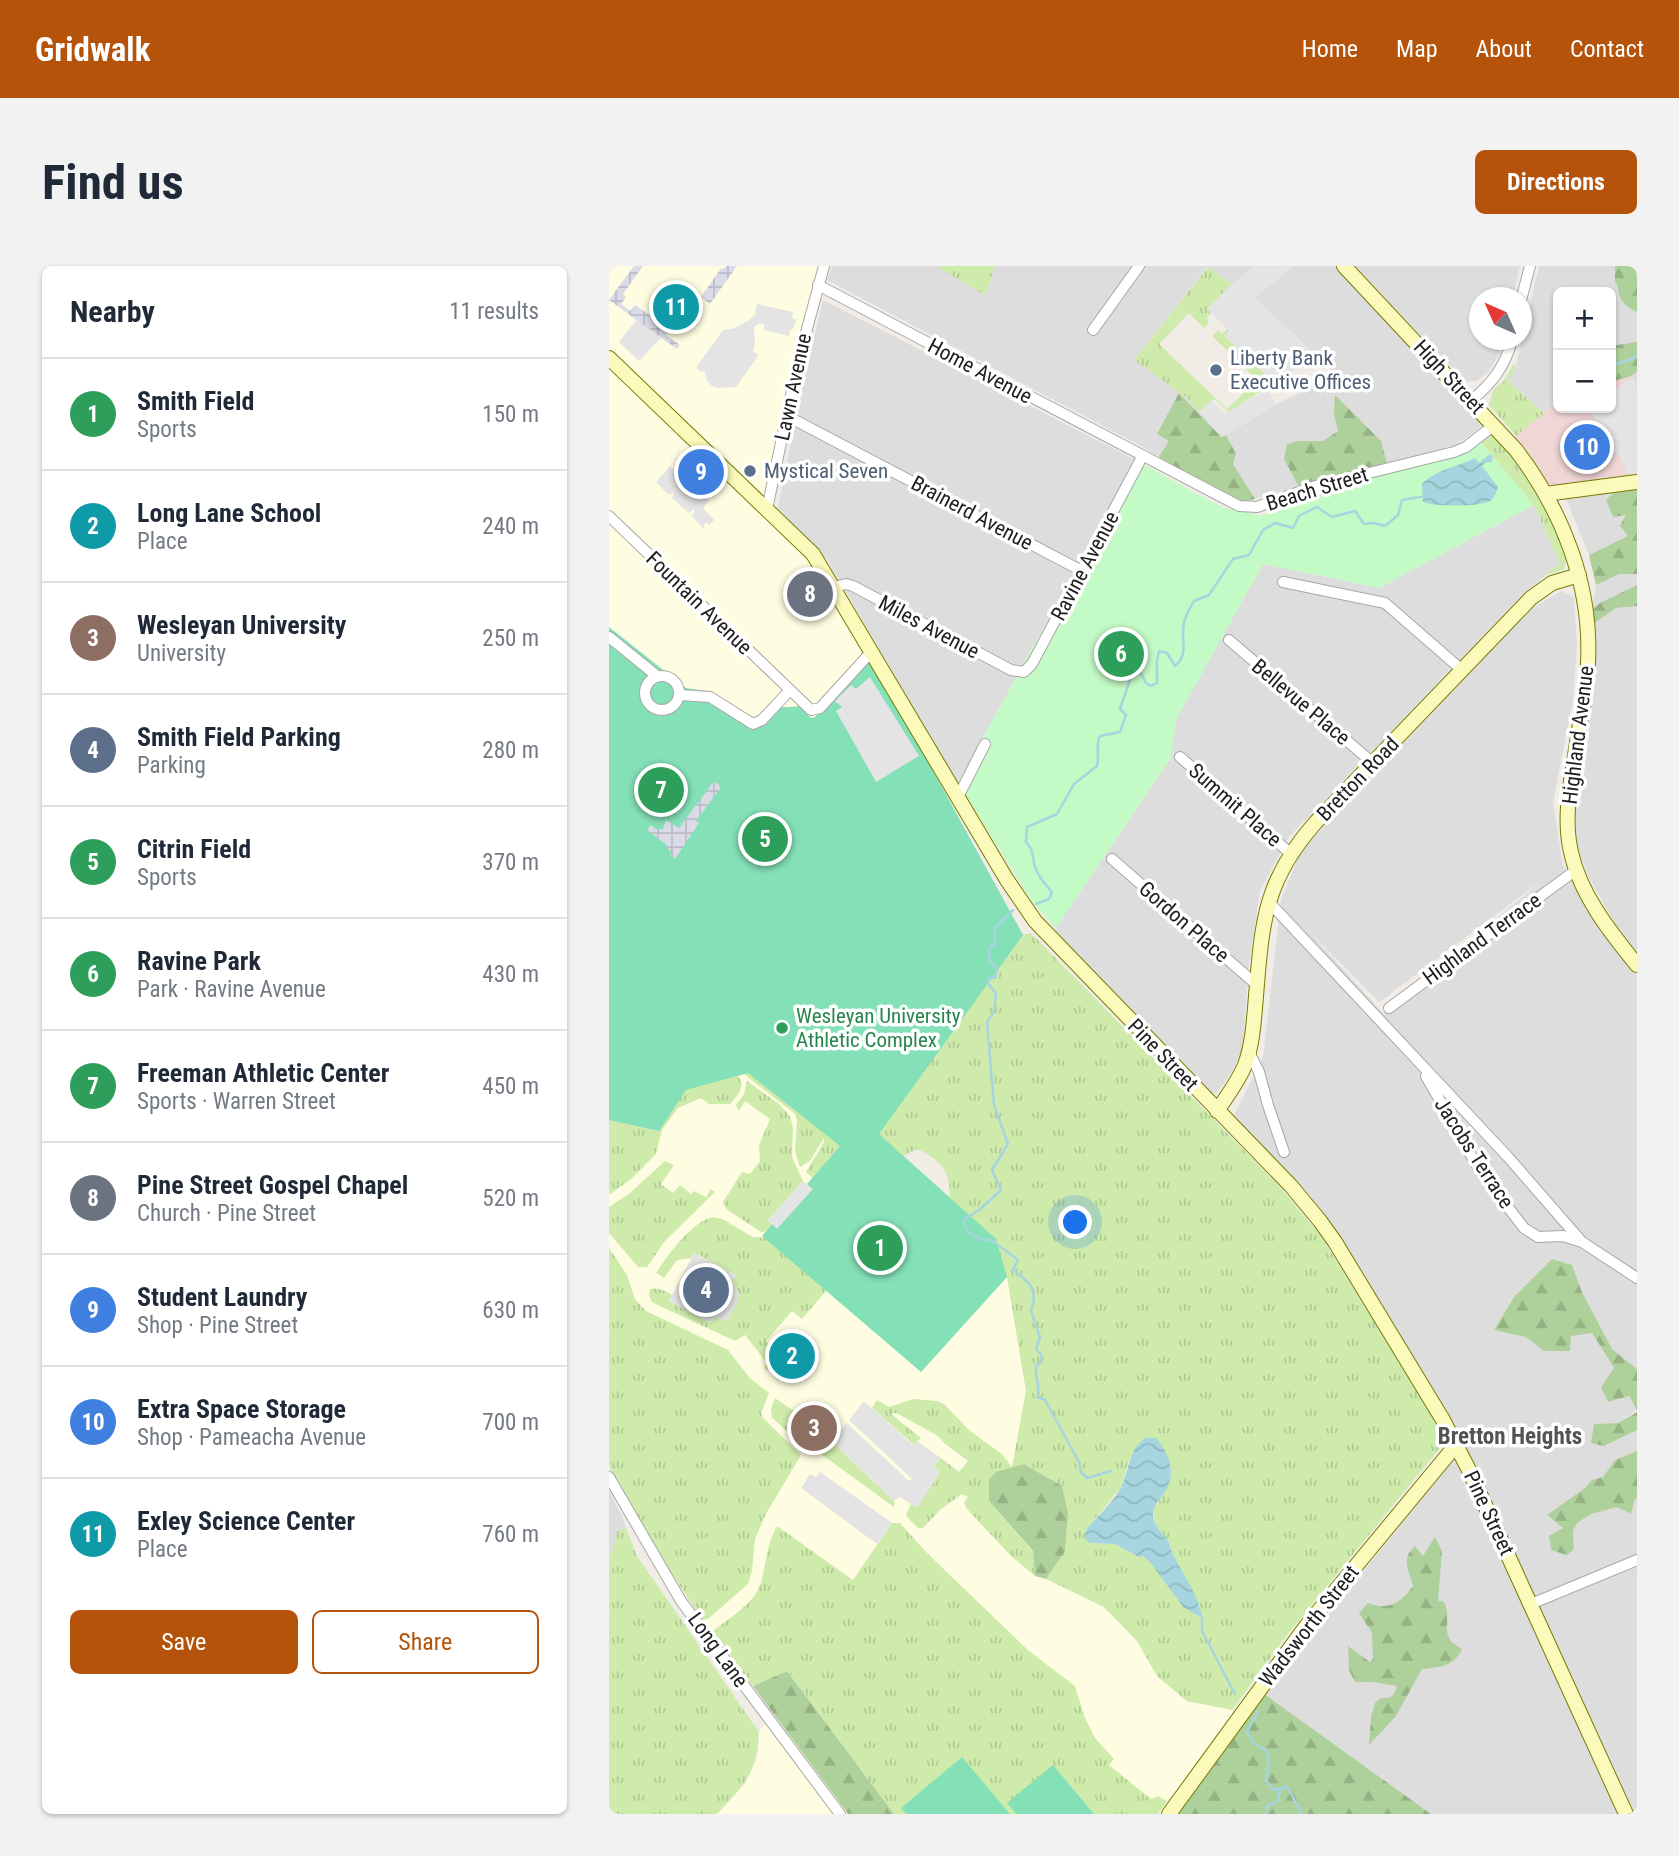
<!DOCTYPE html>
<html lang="en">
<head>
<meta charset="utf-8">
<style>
  :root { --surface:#fff; --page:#f2f2f3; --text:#1f2937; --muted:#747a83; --line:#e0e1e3; --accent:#b45309 }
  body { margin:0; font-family:"Roboto Condensed",sans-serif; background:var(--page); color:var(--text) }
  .controls { position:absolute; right:21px; top:21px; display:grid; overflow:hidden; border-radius:10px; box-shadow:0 2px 5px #0004 }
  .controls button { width:63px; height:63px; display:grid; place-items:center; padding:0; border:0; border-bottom:2px solid var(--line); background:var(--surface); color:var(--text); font:35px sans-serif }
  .compass { position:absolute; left:860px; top:21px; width:63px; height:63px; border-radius:50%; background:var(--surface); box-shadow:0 2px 5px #0004; rotate:315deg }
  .you { position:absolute; left:467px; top:957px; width:24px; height:24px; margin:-18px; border:5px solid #fff; border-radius:50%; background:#1a73e8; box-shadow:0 0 0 10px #1a73e833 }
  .badge { display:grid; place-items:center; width:46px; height:46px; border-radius:50%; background:var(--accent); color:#fff; font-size:23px; font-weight:700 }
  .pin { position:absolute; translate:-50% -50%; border:4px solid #fff; box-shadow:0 2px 7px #0006 }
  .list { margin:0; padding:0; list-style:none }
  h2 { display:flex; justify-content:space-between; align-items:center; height:91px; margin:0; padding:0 28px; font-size:30px }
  h2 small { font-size:23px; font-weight:400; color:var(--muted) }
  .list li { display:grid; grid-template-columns:46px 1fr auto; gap:21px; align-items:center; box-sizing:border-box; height:112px; padding:0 28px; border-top:2px solid var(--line) }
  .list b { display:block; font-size:26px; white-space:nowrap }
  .list p { margin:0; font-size:23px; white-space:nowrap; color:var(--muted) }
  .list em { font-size:23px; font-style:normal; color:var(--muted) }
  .actions { display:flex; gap:14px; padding:21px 28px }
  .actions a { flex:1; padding:16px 0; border:2px solid var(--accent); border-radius:10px; text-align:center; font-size:24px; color:var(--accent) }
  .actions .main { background:var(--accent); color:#fff }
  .map { position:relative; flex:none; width:1028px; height:1548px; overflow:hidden; border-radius:10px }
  header { display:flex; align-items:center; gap:42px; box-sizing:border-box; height:98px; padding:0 35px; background:var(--accent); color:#fff }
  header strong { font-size:33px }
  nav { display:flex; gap:38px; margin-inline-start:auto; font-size:24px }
  .intro { display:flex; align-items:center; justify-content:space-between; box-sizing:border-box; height:168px; padding:0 42px }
  h1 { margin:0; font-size:49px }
  .button { padding:18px 32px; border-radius:10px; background:var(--accent); color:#fff; font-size:24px; font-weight:700 }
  main { display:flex; gap:42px; padding:0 42px }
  aside { flex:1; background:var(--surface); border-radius:10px; box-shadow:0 2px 5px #0004 }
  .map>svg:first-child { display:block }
  .residential { fill:#dedddd; fill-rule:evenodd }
  .commercial { fill:#f1d6d6 }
  .education { fill:#fffde1 }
  .grass { fill:url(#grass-tufts); fill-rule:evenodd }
  .forest { fill:url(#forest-firs) }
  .park { fill:#c4fac5 }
  .pitch { fill:#84e0b7 }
  .parking { fill:#e4e4e4 }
  .plaza { fill:url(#plaza-grid) }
  .water { fill:url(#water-waves) }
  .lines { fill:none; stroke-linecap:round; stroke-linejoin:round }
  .stream { stroke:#a6d5df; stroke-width:2.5 }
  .street-casing { stroke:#a7a7a7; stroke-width:12 }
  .secondary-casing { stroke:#757b03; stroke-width:16 }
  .street { stroke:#fff; stroke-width:10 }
  .secondary { stroke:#fbfaba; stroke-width:14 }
  .service-dot { fill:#5c6f8a; stroke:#fff; stroke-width:2.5 }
  .leisure-dot { fill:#2e9e5b; stroke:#fff; stroke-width:2.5 }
  .labels { text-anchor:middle; stroke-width:7; stroke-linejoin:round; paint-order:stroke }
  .service-label { font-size:21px; fill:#4e5e75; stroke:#fff; text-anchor:start }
  .street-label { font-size:21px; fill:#202020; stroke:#fff }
  .leisure-label { font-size:21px; fill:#27864d; stroke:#fff; text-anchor:start }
  .neighbourhood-label { font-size:23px; font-weight:bold; fill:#535353; stroke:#fff }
</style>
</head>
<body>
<header>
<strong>Gridwalk</strong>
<nav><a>Home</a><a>Map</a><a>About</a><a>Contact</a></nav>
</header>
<div class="intro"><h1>Find us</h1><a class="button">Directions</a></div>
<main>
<aside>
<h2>Nearby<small>11 results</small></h2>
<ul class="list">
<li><span class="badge" style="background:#2e9e5b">1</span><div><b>Smith Field</b><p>Sports</p></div><em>150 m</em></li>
<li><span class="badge" style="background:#0f9aa8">2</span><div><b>Long Lane School</b><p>Place</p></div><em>240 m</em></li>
<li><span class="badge" style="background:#8d6e63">3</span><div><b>Wesleyan University</b><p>University</p></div><em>250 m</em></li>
<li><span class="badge" style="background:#5c6f8a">4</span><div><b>Smith Field Parking</b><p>Parking</p></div><em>280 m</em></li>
<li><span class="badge" style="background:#2e9e5b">5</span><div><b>Citrin Field</b><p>Sports</p></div><em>370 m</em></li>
<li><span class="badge" style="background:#2e9e5b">6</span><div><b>Ravine Park</b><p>Park · Ravine Avenue</p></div><em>430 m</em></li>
<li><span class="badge" style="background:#2e9e5b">7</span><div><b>Freeman Athletic Center</b><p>Sports · Warren Street</p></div><em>450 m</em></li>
<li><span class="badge" style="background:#6b7280">8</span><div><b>Pine Street Gospel Chapel</b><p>Church · Pine Street</p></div><em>520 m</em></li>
<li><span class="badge" style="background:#3f7fe0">9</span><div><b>Student Laundry</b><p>Shop · Pine Street</p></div><em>630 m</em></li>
<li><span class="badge" style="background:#3f7fe0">10</span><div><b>Extra Space Storage</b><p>Shop · Pameacha Avenue</p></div><em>700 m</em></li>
<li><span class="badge" style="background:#0f9aa8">11</span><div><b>Exley Science Center</b><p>Place</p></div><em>760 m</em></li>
</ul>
<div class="actions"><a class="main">Save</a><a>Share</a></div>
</aside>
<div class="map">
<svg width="1028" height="1548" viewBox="0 0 1028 1548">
  <defs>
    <pattern id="grass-tufts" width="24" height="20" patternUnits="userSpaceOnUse" patternTransform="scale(1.75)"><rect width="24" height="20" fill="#cfebac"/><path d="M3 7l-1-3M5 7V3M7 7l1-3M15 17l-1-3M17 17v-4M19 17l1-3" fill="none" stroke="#b1c994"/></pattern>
    <pattern id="forest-firs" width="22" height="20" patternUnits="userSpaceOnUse" patternTransform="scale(1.75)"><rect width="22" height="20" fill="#aed09b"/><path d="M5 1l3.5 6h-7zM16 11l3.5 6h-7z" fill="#95b285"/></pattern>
    <pattern id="plaza-grid" width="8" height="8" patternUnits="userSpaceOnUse" patternTransform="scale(1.75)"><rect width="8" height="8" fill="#dadbe7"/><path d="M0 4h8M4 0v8" fill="none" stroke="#bbbcc6"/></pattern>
    <pattern id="water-waves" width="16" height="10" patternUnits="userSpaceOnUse" patternTransform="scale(1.75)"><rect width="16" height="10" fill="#a6d5df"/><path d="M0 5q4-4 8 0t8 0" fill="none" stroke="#8fb7bf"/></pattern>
  </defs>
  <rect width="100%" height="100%" fill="#f1ede6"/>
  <path class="residential" d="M223,0H646L623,18L598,1L526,93L578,132L617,169L667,138L715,116L724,106L646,32L684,0H727L872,157V161L847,179L634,236L590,215L530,179L218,14Z
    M745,0H911L904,31L870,32V74H894L891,87L880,105L868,115H856Z
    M930,0H1028V119L1022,110L1002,116V26H949V135L935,147L899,115L907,99Z
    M214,34L527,194L349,517L219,295L169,242L188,144Z
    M1028,221V685L1007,659L980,612L968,579L966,545L973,484L987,402L983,344L987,319L980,289L957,233Z
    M925,239L951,298L915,327L680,571L651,625L640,699L634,782L623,806L607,828L596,825L444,667L654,298L770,322Z
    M953,325L965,331L968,380L964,434L944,537L954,599L1014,693L1028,709V1103L1003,1083L973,1026L963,1000L943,993L905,1031L885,1064L917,1071L983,1067L1005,1102L998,1136L1020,1130L1028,1144L1009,1157L985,1158L995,1180L1028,1164V1185L1006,1194L994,1211L983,1214L976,1222L939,1249L955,1262L965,1283L964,1265L968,1257L982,1248L1028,1233V1548H822L655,1428L856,1180L789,1068L700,928L624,851L654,791L672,634L692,585L922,343ZM936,612L774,747L695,660L770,736Z
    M0,1225L12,1248L17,1262L8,1265L4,1284L0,1289Z"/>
  <path class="commercial" d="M1022,110L1028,119V209L940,221L921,188L906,171L949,135V142H1002V116Z"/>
  <path class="education" d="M0,0H215L156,252L200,293L262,392L206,451L202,452L190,440H183L159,452L142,451L77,422L0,361Z
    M139,807L231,880L154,969L312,1106L398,1011L417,1125L403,1202L427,1310L437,1313L495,1341L528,1375L548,1410L577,1435L625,1444L550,1548H108L137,1517L149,1490L150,1466L164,1447L72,1323L0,1200V854L77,824Z"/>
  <path class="grass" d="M327,0H386L376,29Z
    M599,1L623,18L599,43L602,46L598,52L600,57L595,62L580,47L550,78L618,143L648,114L603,70L609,64L612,68L619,63L620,65L616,70L662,114L667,110L670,113L620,146L605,133L590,146L578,132L525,94Z
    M904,98L907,100L899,115L935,147L907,170L880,139L884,124L896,114Z
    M882,169L885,170L908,195L932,233L958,291L955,303L934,310L951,298L925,239L870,175Z
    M313,486L414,669L422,667L668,918L711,969L827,1154L835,1177L678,1369L623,1444L578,1435L548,1410L528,1375L495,1341L437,1313L456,1285L459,1247L453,1220L415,1198L380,1235L424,1286L426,1310L402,1290L357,1242L355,1236L359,1231L353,1228L332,1243L314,1262H309L299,1252L297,1249L302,1238L308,1241L325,1200L332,1192L350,1206L359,1195L335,1177L329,1170L287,1147L282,1148L312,1172L305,1179L263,1142L268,1134L280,1141L304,1133L328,1135L335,1138L361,1165L393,1188L403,1201L417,1125L398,1011L373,993L337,957C344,922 345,899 308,883L294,890L285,898L241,868L204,912L197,906L215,876V872L201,895L191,901L186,885L188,855L186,848L131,805ZM521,1191L550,1234L544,1243L546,1259L560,1276L562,1286L591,1340L574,1341L541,1295L533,1290L529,1291L506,1278L481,1277L477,1264L512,1221Z
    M0,708L129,810C137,819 129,830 121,838H100L92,832L69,842L53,864L47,888L22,913L0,929Z
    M138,815L170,838L181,850L184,862L183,891L194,915L159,954L163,959L158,965L152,966L117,943L114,936L133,906L141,908L151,895L150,879L161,853L136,835L130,845L127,839L135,828Z
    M56,895L65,899L52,918L64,927L71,919L82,928L85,925L97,931L102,923L106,926L56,975L38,1001H29L0,967V941L21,927Z
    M104,951L113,953L144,971L161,972L222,1019L193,1053L183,1045L157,1075L171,1088L163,1094V1098L157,1105L155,1101L158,1097L136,1069L126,1075L53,1041L43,1036L40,1030L41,1023C47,1021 58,1025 63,1029L60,1035L102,1057L126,1009L86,987L82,992L68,994L55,1012L47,1007C59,989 82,956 104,951Z
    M0,982L18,1009L26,1033L37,1045L119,1084L141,1112L160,1127L152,1147L154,1152L192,1189L157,1248L146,1273L143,1305L139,1318L99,1353L93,1354L50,1288L0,1200Z
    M166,1132L205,1159L207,1169L199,1179L191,1176L163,1152L162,1143Z
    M221,1167L224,1169L222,1175L286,1236L285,1241L212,1188L211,1183Z
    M283,1257H291L318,1287L420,1385L466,1420L476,1452L486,1472L505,1493L500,1499L542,1533L549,1530L558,1535L549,1548H285L178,1405L144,1420L103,1366C118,1353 144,1339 151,1319C158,1298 156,1282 168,1260L244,1314Z
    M17,1262L28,1290L150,1466C148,1507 136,1518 108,1548H0V1289L4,1284L8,1265Z"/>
  <path class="forest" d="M1006,0H1028V46C1022,43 1014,39 1011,31C1008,25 1011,22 1006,16Z
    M1028,76V106L1022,110L1002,116V80Z
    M570,127L612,171L617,169L627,188L624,198L646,233L634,236L590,215L550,191L560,175L548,168Z
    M726,129L772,175L778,198L690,221L675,193L678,178L688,175H714L729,165L725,148Z
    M1028,221V308H1010L987,319L980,289L1019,270L1011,260L1017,249L1004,251L997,234L1008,223Z
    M1028,319V340L1007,342L984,358L983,344L991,337Z
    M943,993L963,999L973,1026L1003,1083L1028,1103V1144L1020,1130L999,1136L992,1121L1005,1102L983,1067L962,1070L961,1085H935L917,1071L885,1064L905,1031Z
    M1028,1146V1164L995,1180L982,1177L985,1158L1009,1157Z
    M1028,1185V1233H1026L1022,1248L1008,1241L982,1248L968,1257L964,1265L965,1283L958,1289L942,1284L940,1270L954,1262L938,1249L976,1222L983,1214L994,1211L1006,1194Z
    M415,1198L453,1220L459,1247L456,1285L437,1313L426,1310L424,1285L380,1235V1214L387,1206Z
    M826,1271L833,1285L829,1335H834C846,1353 826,1370 853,1383C845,1401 831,1401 813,1403L787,1450L760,1479L762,1451L766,1437L772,1432C782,1433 785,1430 788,1420L764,1416H746L740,1404L739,1380L761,1396L764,1393L763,1367L750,1347L759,1337C779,1345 792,1337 804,1320C800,1303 791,1294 806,1280L814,1290Z
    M178,1405L285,1548H239L144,1420Z
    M655,1428L822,1548H568Z"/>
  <path class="park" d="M869,177L873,178L925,239L770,322L654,298L567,454L562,492L447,662L424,637L349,517L527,194C555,209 584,227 614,241C626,246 642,245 651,250L675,240L674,237C708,224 742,214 777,206C813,198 836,196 869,177Z"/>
  <path class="pitch" d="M0,361L77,422L103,426L142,451L159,452C175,435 173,444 190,440L202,452L206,451L262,392L414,669L270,868L387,973L398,1011L312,1106L153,970L231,880L139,807L77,824L50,865L0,854Z
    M353,1491L401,1548H297L292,1542Z
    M444,1499L485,1548H407L398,1537Z"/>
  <path class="parking" d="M646,0H684L646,32L711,95L706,100L692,101L670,113L667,110L662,114L616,70L620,64L598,43L623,18Z
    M148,38L184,46L183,52L187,54L184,63L181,64L180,70L155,64V57L147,59L145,63L146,78L144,86L149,88L147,93L127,121L108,122L103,120L98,115L96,106L88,104V100L114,64L123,63L140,54L146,49Z
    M28,53L52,72L30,95L10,76Z
    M1024,113L1028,123V209L1021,211L1010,190L1008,191L982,147L983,142H1002V127L1019,114Z
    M658,123L667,138L613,171L590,146L602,135L616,148Z
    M61,200L78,217V219L82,216L93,227L88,232L89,235L96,230L100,234L94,242L105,254L100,259L96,256L95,263L83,250L86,245L85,243L80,247L63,232L65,226L60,229L47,216Z
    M261,411L310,490L267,516L227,445L233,441L226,435L242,419L247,423Z
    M194,915L204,923L168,963L159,954Z
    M85,987L127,1009L123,1015L130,1028L129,1035L119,1054H113L105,1051L102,1057L60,1035Z
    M255,1135L304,1179L308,1175L332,1192L325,1200L331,1207L308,1242L291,1231L285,1235L221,1174L238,1157L300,1215L303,1213L240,1154Z
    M211,1206L283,1257L268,1278L192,1222L201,1208L207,1211Z"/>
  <path class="plaza" d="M25,0H34L14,28L17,31L12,38L21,45L26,39L61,63L57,69L71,79L68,83L0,34Z
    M117,0H128L101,38L92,31L112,2L114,3Z
    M105,515L112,521L87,555L90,557L66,593L61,589L63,586L57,581L58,579L38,564L42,559L47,563H54L57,554L70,562Z"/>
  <path class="water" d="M881,188L884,191L883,196L876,197L873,200L889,221C887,226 886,232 881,235C871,241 825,241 814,236L813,218C826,204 848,201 866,192L870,197Z
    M536,1172H547C560,1187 568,1207 556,1226C550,1233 544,1240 544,1250C545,1260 552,1265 558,1273C561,1278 561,1283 564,1288C574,1310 590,1328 593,1352L574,1341L541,1296L534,1290L530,1291L506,1278L481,1277L476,1273L477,1264C488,1250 505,1236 512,1221C521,1203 519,1185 536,1172Z"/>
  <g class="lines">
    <path class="stream" d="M1002,100L1028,91
      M427,638L440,633L443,626C436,618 427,608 425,597C423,586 424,584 417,576L418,561L448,548L465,518L488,500C491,489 486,480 491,470L511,466L517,449L511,443L522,411L532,407L537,417L542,420L548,417V395L550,385L558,387L566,400C581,387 571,374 575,357C576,350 581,342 585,335L600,329L624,293L640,289L654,264L666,257L684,262L690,250L708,241L723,251L746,245L755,258L765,257L776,260L789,249L793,234L817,230
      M404,644L385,663L386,677L380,683L381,695L387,701V711L379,713V717L387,728L385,746L378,756L385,839L399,878L383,904L392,924L370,944L354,954L360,967L375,975L381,973L409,994L404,1004C421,1016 430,1024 422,1045L431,1071L427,1083L433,1090L430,1098L427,1100C426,1112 431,1120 429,1131L436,1134L470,1196L472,1206L478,1212L502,1205
      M593,1352V1365L626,1428
      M649,1445L638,1466L644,1477L658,1485L660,1494L657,1514L664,1524L679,1521L692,1548
      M657,1548L658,1540L668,1536L671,1525"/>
    <g class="street-casing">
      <path id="street" d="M209,19L630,240L648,241L707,220L845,186L857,181L885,159
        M912,34L921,0
        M484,64L530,0
        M862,135C883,117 896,101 903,74
        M178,150L473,305
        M158,243L189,96L215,0
        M0,250L202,444L211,442L263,385
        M674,316L776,337L854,405
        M225,321L237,318L244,320L402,404L415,406L423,398L533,191
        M0,371L48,410
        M620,374L764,497
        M36 427a17 17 0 1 1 34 0a17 17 0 1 1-34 0Z
        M71,429L101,431L144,458L153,454L181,424
        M571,491L681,587
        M349,531L376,478
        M503,593L648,719
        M659,635L899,891L973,976
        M780,742L967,604
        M640,786L650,806L659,839L675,886
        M817,810L871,905L915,962L929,971L954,970L973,976L1028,1012
        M0,1211L72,1335L231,1548
        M922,1338L1028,1294"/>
    </g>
    <g class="secondary-casing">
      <path id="secondary" d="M735,0L907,184C953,244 983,319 979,396C978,421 973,445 969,470C964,507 953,548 962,586C971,628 1001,666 1028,699
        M0,92L204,288L398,614L426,655L682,920L711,955L726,976L834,1154L860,1204L1017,1548
        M936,228L1028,216
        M608,845C618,830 629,816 636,799C644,777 645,753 647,730C653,657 655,614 707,556L922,332L943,317L970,309
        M560,1548L698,1359L847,1179"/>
    </g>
    <use href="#street" class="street"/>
    <use href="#secondary" class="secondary"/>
  </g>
  <g class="service-dot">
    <circle cx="607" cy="104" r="7"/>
    <circle cx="141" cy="205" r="7"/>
  </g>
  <circle class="leisure-dot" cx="173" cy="762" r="7"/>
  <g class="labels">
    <g class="service-label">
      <text x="621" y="99">Liberty Bank<tspan x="621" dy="24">Executive Offices</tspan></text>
      <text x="155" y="212">Mystical Seven</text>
    </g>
    <g class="street-label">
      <text transform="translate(371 105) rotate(28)" y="7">Home Avenue</text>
      <text transform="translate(840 111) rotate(47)" y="7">High Street</text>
      <text transform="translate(184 121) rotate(-78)" y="7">Lawn Avenue</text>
      <text transform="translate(708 223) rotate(-17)" y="7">Beach Street</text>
      <text transform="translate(363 247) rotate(28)" y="7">Brainerd Avenue</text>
      <text transform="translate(476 300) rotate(-62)" y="7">Ravine Avenue</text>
      <text transform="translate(90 337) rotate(44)" y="7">Fountain Avenue</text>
      <text transform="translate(320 361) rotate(28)" y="7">Miles Avenue</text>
      <text transform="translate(692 436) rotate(40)" y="7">Bellevue Place</text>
      <text transform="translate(969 469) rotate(-83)" y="7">Highland Avenue</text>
      <text transform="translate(749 513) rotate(-46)" y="7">Bretton Road</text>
      <text transform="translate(626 539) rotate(41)" y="7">Summit Place</text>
      <text transform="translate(575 656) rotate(41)" y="7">Gordon Place</text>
      <text transform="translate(873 673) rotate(-36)" y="7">Highland Terrace</text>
      <text transform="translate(554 789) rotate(46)" y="7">Pine Street</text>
      <text transform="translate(865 887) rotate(57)" y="7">Jacobs Terrace</text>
      <text transform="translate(880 1247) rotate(65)" y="7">Pine Street</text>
      <text transform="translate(700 1360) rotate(-52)" y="7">Wadsworth Street</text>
      <text transform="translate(109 1384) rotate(54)" y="7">Long Lane</text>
    </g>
    <g class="leisure-label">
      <text x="187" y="757">Wesleyan University<tspan x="187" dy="24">Athletic Complex</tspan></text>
    </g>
    <g class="neighbourhood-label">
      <text x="901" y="1178">Bretton Heights</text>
    </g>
  </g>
</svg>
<div class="controls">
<button>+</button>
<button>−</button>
</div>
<svg class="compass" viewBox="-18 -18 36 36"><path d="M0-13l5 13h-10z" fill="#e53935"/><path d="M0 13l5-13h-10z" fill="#747a83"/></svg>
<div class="you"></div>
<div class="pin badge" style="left:271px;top:982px;background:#2e9e5b">1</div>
<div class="pin badge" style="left:183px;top:1090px;background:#0f9aa8">2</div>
<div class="pin badge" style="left:205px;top:1162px;background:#8d6e63">3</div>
<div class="pin badge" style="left:97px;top:1024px;background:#5c6f8a">4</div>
<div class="pin badge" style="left:156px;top:573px;background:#2e9e5b">5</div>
<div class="pin badge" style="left:512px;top:388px;background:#2e9e5b">6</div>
<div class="pin badge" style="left:52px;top:524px;background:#2e9e5b">7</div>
<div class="pin badge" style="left:201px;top:328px;background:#6b7280">8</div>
<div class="pin badge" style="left:92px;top:206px;background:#3f7fe0">9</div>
<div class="pin badge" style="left:978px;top:181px;background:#3f7fe0">10</div>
<div class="pin badge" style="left:67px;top:41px;background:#0f9aa8">11</div>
</div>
</main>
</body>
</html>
